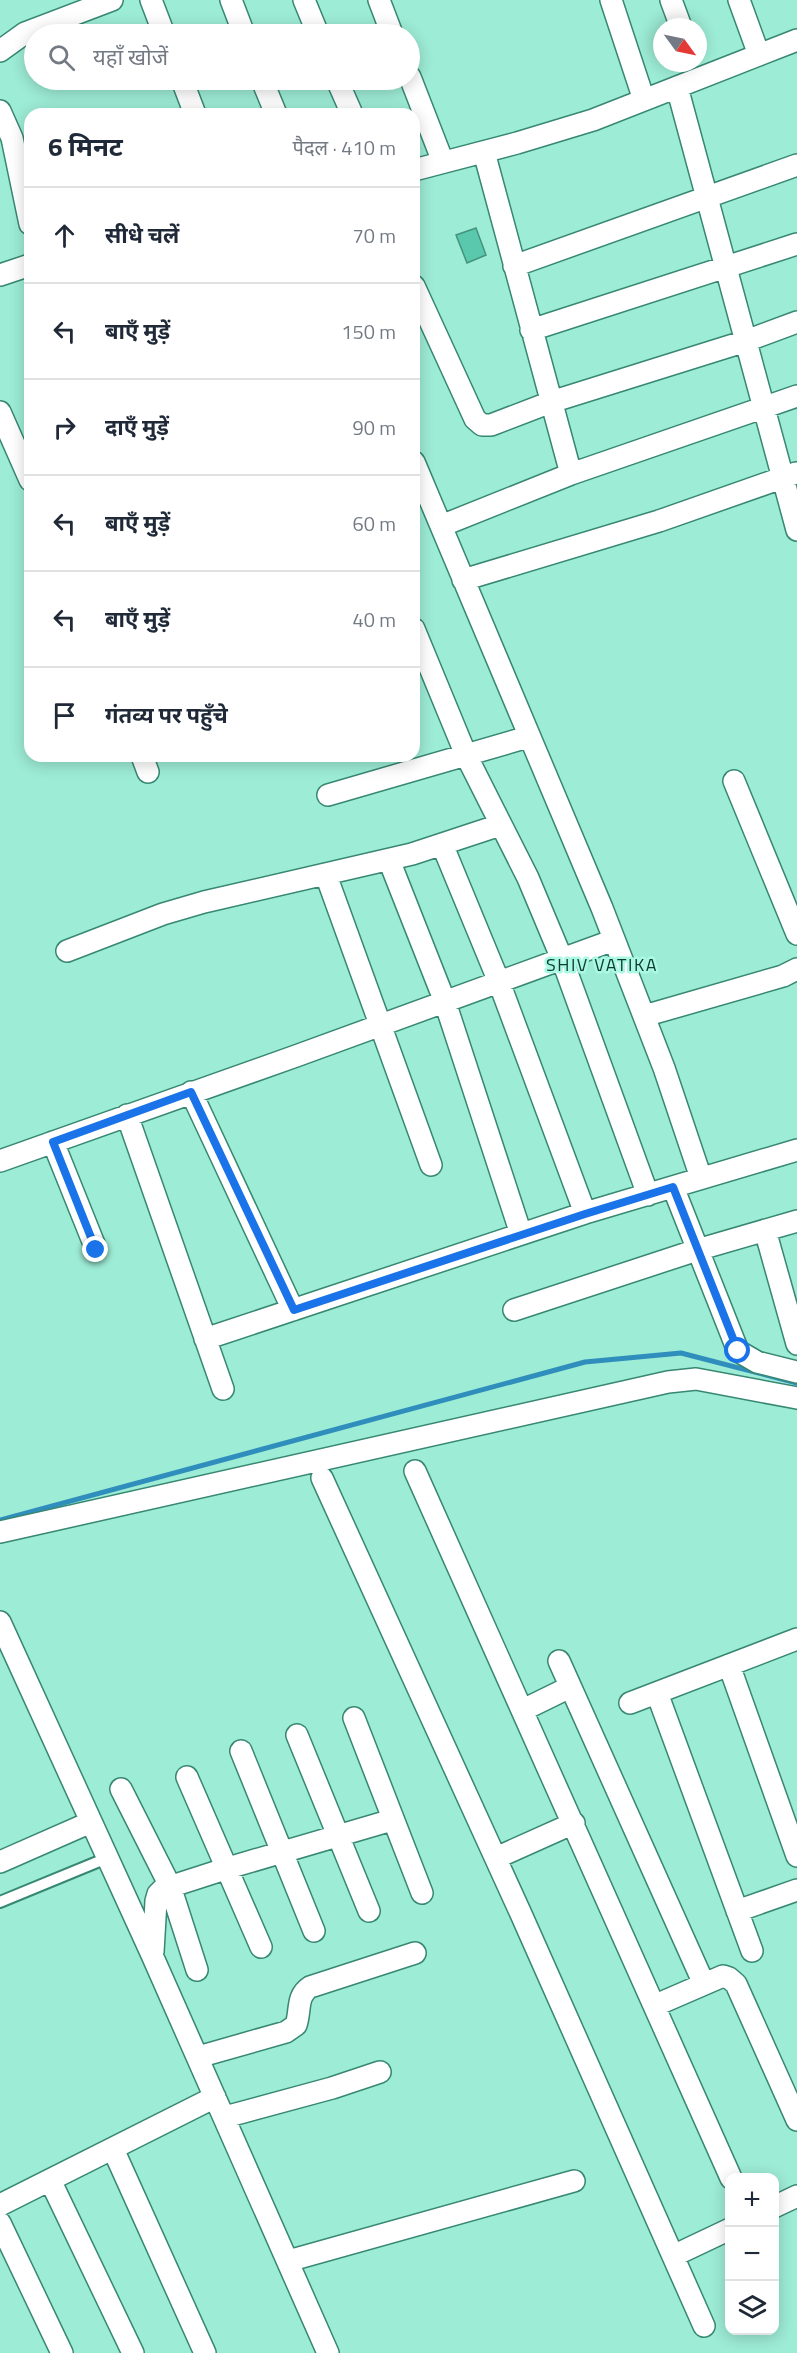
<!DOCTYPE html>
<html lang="hi">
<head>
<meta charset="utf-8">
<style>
  :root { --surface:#fff; --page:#f6f6f7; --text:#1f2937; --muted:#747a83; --line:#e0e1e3 }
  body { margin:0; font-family:"Titillium Web","Noto Sans Devanagari",sans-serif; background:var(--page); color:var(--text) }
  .controls { position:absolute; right:18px; bottom:18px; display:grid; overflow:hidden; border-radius:12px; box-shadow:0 3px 15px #0003 }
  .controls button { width:54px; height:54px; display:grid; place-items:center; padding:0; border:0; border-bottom:2px solid var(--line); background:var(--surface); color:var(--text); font:30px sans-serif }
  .compass { position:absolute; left:653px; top:18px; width:54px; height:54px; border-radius:50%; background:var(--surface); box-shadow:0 3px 15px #0003; rotate:123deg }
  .stop { position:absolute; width:18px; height:18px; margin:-14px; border:4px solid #1a73e8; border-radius:50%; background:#fff }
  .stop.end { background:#1a73e8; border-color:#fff; box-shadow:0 2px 6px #0008 }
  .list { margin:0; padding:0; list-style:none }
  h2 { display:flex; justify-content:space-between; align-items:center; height:78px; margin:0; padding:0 24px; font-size:26px }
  h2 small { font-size:20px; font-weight:400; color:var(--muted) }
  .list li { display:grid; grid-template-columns:39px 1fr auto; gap:18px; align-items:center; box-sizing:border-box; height:96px; padding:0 24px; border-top:2px solid var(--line) }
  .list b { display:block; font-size:22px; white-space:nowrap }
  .list em { font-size:20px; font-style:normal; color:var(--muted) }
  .icon { flex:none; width:33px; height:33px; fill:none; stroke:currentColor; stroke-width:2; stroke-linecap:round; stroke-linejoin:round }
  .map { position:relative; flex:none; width:797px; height:2353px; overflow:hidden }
  .search { position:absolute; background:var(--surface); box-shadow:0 3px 15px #0003; left:24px; top:24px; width:396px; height:66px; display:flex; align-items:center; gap:15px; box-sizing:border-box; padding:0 21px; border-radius:33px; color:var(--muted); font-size:22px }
  .panel { position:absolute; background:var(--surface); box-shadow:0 3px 15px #0003; left:24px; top:108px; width:396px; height:654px; border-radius:18px }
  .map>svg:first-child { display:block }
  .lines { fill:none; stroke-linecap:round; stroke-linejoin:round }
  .stream { stroke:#308ebc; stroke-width:5 }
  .building { fill:#59c8ac; stroke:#44937e; stroke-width:1.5 }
  .lane-casing { stroke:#378773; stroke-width:14 }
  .street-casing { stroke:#378773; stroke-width:24 }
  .lane { stroke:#fff; stroke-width:10 }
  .street { stroke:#fff; stroke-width:21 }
  .route { stroke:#1a73e8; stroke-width:8 }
  .labels { text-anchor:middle; stroke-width:5; stroke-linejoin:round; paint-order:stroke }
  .neighbourhood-label { font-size:18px; letter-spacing:1.5px; fill:#0f3b30; stroke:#aaf9e2 }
</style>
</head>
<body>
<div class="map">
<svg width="797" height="2353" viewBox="0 0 797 2353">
  <rect width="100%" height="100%" fill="#9decd5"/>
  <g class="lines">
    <path class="stream" d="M0,1520L585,1362L681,1353L797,1383"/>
  </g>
  <path class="building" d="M476,228L486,255L467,263L456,235Z"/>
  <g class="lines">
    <g class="lane-casing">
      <path id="lane" d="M0,1902L107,1858"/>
    </g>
    <g class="street-casing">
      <path id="street" d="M151,0L164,34
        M231,0L244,34
        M304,0L318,34
        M379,0L392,34
        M611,0L644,100
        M671,0L681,27
        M739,0L759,55
        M0,51L25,33L112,0
        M410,77L443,162
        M182,80L195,114
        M262,80L276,114
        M337,80L352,114
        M677,87L797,530
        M0,111L12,138L30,224
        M484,152L571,474
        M414,170L517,143L593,120L797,40
        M514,266L797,165
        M0,275L30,265
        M414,286L475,419L482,425H491L551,402L746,341L797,322
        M531,330L797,244
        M0,412L30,480
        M414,462L602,908L664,1068L701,1178
        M441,526L571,474L797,396
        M463,580L659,521L796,473
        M414,629L466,755L528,878L562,959L648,1195
        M142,756L148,772
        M734,781L797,934
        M328,795L528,737
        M442,844L499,982L585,1213
        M389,860L445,1002L521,1234
        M326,875L431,1165
        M67,951L163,914L204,902L412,854L500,825
        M644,1016L783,976L797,969
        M191,1092L293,1310
        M127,1115L223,1389
        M53,1142L96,1249
        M0,1161L296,1056L614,940
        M673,1187L738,1351L757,1362L797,1372
        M765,1230L797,1344
        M514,1310L697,1250L797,1221
        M205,1339L585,1213L797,1150
        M415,1471L731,2178
        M322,1478L521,1914L704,2326
        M0,1532L668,1382L696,1379L797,1398
        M0,1622L152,1955L328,2353
        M559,1661L704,1984
        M729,1665L797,1856
        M657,1693L752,1951
        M630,1703L797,1639
        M523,1710L570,1687
        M354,1718L422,1893
        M297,1735L369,1911
        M241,1751L314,1931
        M187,1777L261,1947
        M121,1789L170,1886L197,1970
        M496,1858L574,1823
        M0,1862L91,1822
        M737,1911L797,1890
        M153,1952L156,1901L158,1894L163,1889L228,1868L392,1820
        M656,2005L723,1976L729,1978L736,1984L797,2120
        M198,2057L286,2032L296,2025C301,2011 296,1996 310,1987L415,1953
        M225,2117L332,2088L380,2072
        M113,2149L205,2353
        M50,2180L133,2353
        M0,2205L215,2097
        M774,2207L797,2196
        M0,2223L62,2353
        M673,2256L730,2229
        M288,2261L574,2181"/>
    </g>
    <use href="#lane" class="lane"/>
    <use href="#street" class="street"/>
  </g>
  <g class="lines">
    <path class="route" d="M96,1250L53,1142L191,1092L294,1310L585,1214L673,1187L738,1351"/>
  </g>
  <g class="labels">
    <g class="neighbourhood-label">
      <text x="602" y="971">SHIV VATIKA</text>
    </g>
  </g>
</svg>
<div class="controls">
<button>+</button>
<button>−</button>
<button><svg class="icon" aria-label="layers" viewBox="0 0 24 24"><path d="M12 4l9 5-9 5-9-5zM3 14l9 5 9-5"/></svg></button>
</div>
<svg class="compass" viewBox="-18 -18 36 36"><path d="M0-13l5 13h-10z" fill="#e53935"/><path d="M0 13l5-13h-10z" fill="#747a83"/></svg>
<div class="stop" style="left:738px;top:1351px"></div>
<div class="stop end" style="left:96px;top:1250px"></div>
<div class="search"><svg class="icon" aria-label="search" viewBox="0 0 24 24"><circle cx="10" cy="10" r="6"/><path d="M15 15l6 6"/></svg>यहाँ खोजें</div>
<section class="panel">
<h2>6 मिनट<small>पैदल · 410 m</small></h2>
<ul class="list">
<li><svg class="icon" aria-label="ahead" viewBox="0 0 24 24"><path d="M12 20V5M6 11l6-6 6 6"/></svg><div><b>सीधे चलें</b></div><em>70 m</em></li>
<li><svg class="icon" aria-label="left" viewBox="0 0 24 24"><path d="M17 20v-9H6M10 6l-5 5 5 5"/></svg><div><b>बाएँ मुड़ें</b></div><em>150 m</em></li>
<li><svg class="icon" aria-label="right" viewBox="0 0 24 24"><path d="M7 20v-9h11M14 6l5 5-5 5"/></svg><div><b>दाएँ मुड़ें</b></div><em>90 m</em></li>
<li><svg class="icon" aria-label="left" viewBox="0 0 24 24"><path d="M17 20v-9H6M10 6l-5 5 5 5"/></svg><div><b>बाएँ मुड़ें</b></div><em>60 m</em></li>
<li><svg class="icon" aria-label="left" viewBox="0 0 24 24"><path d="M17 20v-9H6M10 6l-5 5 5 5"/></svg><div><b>बाएँ मुड़ें</b></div><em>40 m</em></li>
<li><svg class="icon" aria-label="arrive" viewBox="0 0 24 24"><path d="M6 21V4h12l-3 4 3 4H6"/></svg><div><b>गंतव्य पर पहुँचे</b></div></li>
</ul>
</section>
</div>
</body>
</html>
